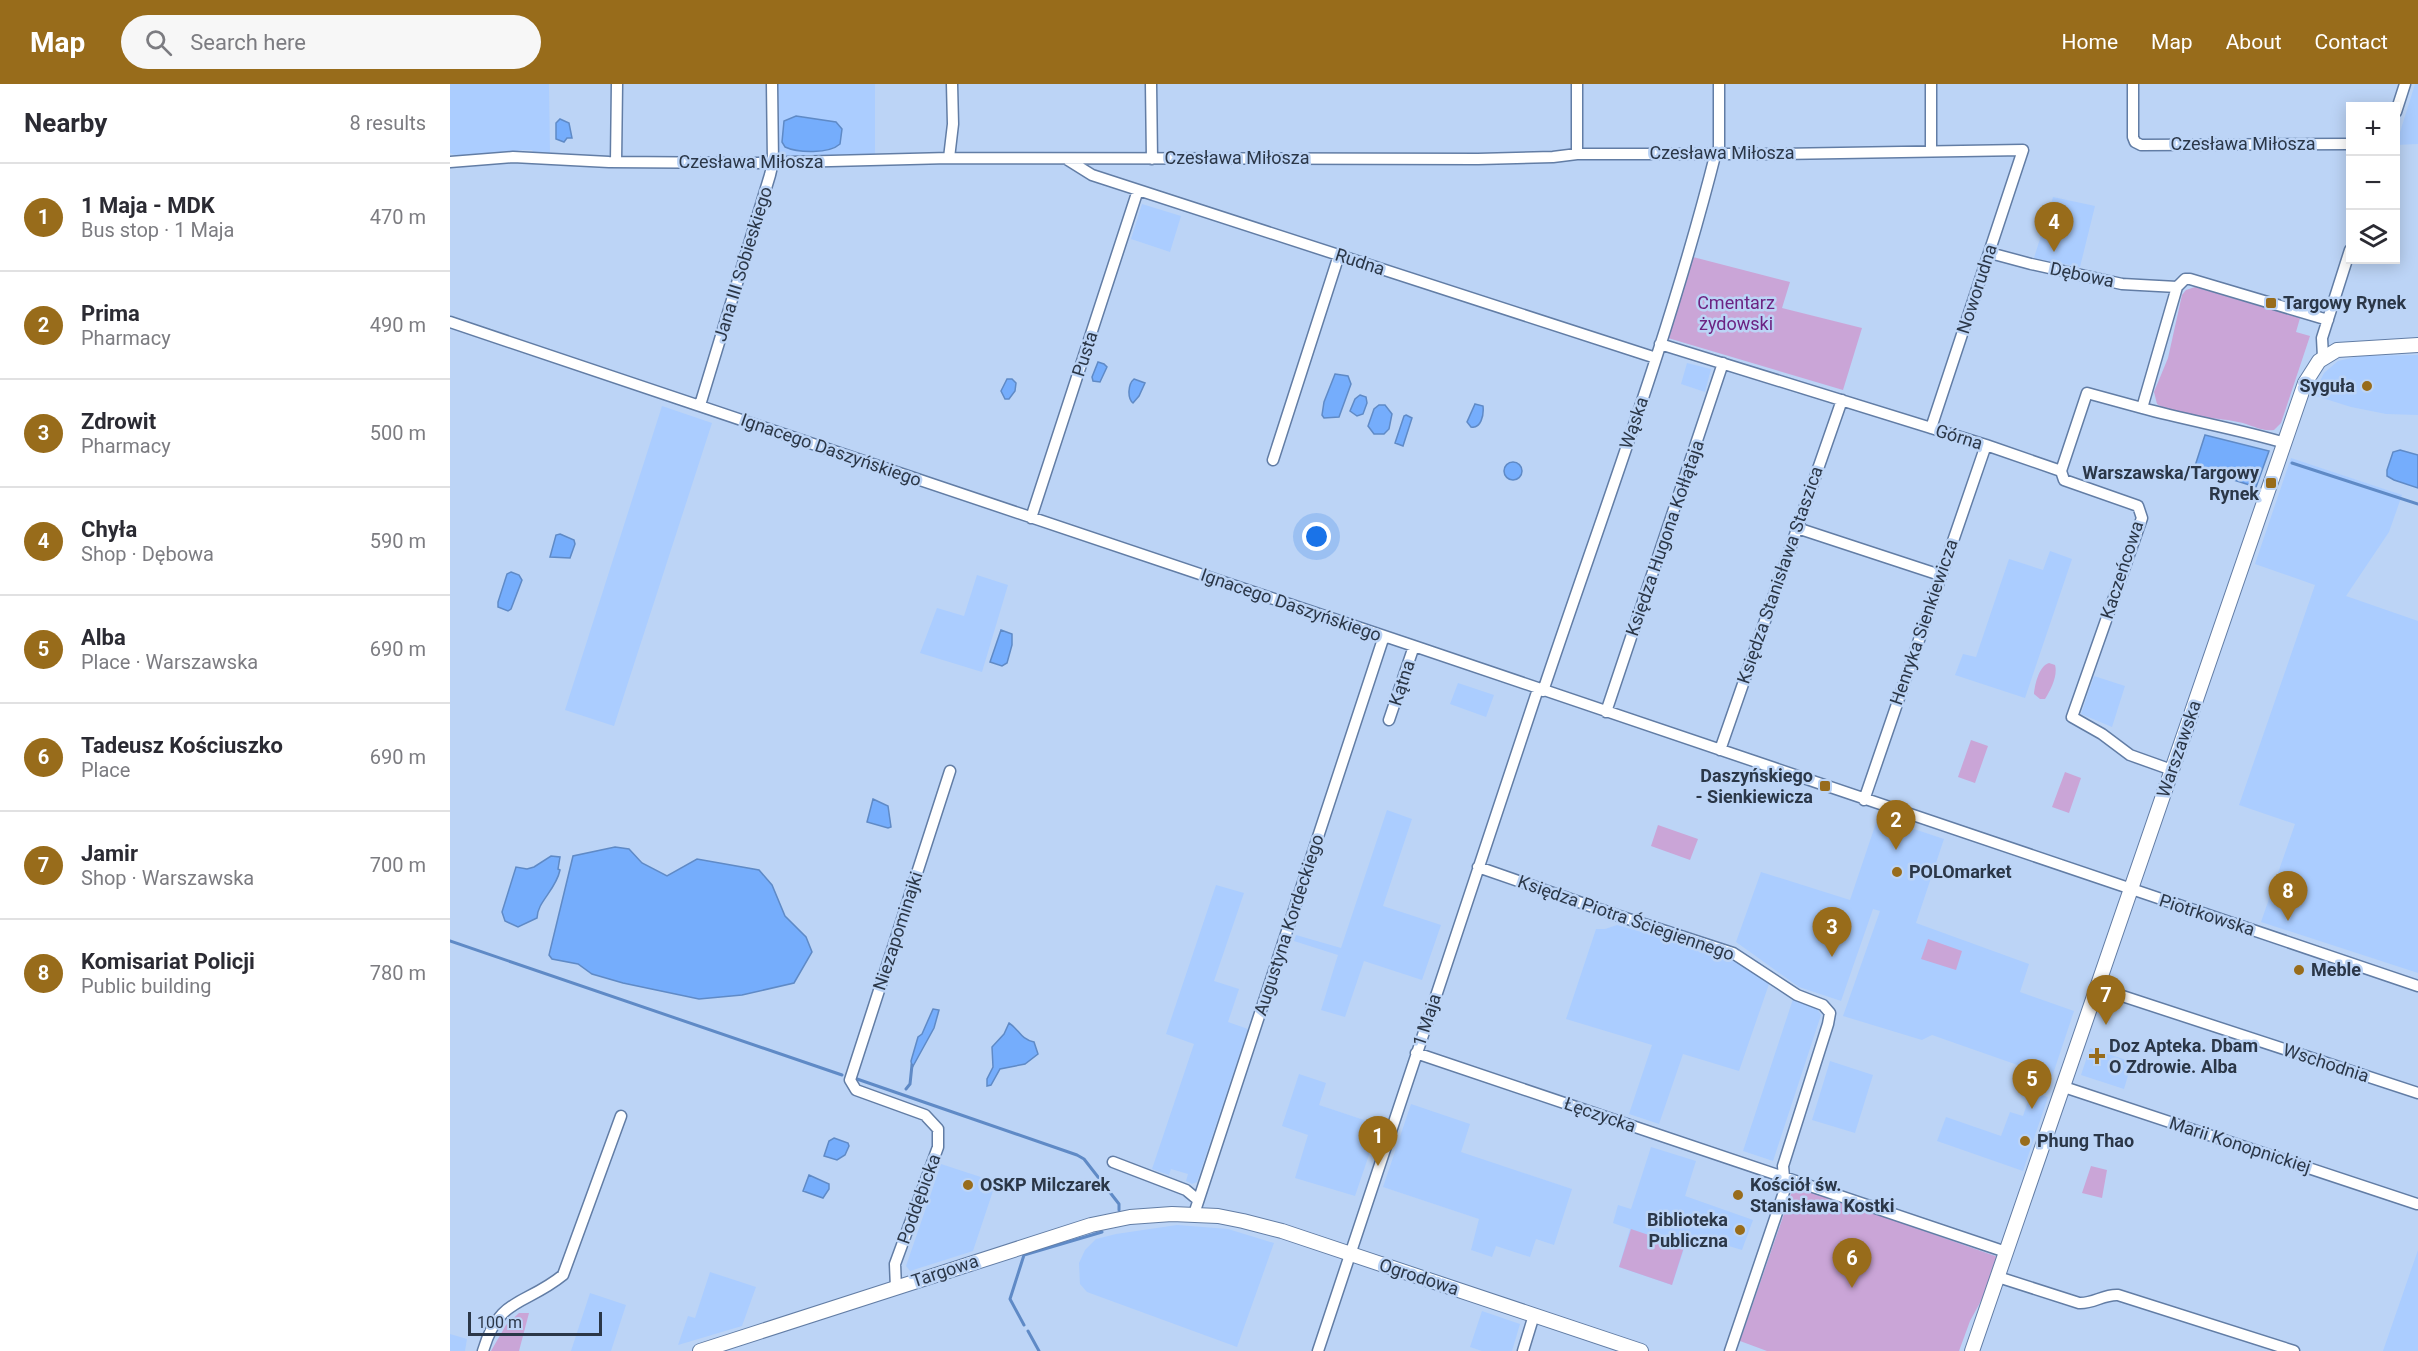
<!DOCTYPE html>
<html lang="en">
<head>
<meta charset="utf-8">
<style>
  :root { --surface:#fff; --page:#f7f7f7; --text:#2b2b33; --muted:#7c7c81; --line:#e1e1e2; --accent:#986c1b }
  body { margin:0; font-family:Roboto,sans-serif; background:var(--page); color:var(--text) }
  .controls { position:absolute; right:18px; top:18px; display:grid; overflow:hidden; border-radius:0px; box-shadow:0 3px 15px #0003 }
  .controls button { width:54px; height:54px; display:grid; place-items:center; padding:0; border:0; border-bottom:2px solid var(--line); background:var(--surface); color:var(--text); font:30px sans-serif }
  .scale { position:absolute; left:18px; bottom:15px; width:134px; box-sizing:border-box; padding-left:6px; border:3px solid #2b3748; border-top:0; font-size:16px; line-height:21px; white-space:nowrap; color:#2b3748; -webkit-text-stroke:4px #bcd4f6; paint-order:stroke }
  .you { position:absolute; left:867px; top:453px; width:21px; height:21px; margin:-15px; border:4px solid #fff; border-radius:50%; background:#1a73e8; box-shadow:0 0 0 9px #1a73e833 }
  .badge { display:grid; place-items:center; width:39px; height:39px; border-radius:50%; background:var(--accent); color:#fff; font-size:20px; font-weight:700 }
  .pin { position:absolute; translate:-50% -50px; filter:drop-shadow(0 2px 3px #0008) }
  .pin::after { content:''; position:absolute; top:32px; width:21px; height:18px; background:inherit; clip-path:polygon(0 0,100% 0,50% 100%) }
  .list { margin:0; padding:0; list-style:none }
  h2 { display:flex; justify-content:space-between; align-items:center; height:78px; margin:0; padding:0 24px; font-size:26px }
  h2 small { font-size:20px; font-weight:400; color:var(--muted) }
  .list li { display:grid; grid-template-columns:39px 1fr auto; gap:18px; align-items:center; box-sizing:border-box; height:108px; padding:0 24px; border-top:2px solid var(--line) }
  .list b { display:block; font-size:22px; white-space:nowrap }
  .list p { margin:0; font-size:20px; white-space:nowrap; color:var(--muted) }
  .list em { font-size:20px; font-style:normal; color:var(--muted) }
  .icon { flex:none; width:33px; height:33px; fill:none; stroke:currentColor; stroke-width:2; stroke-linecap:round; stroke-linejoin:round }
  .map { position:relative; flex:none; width:1968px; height:1267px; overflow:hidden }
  header { display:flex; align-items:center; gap:36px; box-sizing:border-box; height:84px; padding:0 30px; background:var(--accent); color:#fff }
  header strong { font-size:28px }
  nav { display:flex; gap:33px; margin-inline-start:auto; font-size:21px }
  .search { width:420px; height:54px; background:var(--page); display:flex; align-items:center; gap:15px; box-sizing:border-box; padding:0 21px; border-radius:33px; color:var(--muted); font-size:22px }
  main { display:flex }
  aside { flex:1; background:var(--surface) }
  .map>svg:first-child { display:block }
  .built { fill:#abcdff }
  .green { fill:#caa5d7 }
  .water { fill:#75adfc; stroke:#5f8ac6; stroke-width:1.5 }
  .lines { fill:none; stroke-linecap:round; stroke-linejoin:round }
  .stream { stroke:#5f8ac6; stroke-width:3 }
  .minor-casing { stroke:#627da5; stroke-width:13 }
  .major-casing { stroke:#627da5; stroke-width:16 }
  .minor { stroke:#fff; stroke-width:10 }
  .major { stroke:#fff; stroke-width:14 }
  .poi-dot { fill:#986c1b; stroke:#bcd4f6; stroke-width:2 }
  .labels { text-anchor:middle; stroke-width:5; stroke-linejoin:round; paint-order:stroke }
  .street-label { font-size:18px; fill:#2b3748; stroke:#bcd4f6 }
  .park-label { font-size:18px; fill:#6c2382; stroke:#bcd4f6 }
  .poi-label { font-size:18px; font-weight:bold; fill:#2b3748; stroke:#bcd4f6; text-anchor:start }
</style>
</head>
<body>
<header>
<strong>Map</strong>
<div class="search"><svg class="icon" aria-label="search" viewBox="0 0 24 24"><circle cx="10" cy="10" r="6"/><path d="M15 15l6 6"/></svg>Search here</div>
<nav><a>Home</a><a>Map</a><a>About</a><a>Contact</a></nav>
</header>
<main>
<aside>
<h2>Nearby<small>8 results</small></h2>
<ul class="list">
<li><span class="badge">1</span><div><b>1 Maja - MDK</b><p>Bus stop · 1 Maja</p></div><em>470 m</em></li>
<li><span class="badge">2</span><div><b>Prima</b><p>Pharmacy</p></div><em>490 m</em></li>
<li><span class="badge">3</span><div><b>Zdrowit</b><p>Pharmacy</p></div><em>500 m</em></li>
<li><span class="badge">4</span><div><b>Chyła</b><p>Shop · Dębowa</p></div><em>590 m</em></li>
<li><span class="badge">5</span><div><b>Alba</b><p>Place · Warszawska</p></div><em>690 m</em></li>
<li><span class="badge">6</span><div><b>Tadeusz Kościuszko</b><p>Place</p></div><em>690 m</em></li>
<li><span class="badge">7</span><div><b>Jamir</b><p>Shop · Warszawska</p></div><em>700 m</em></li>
<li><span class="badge">8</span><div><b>Komisariat Policji</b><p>Public building</p></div><em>780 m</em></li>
</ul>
</aside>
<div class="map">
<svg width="1968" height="1267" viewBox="0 0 1968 1267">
  <rect width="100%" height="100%" fill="#bcd4f6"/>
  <path class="built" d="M0,0H99L100,71L85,70L82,66H69L65,70L7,72L0,69Z
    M328,0H425V72H337L332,70L329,67Z
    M1965,0H1968V60L1946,61Z
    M1603,113L1645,122L1630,183L1584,174Z
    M692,120L731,132L720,168L681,155Z
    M1968,271V331L1936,330L1901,323L1863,311L1874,289L1888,277L1910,272Z
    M1237,279L1261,285L1255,308L1231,300Z
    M212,322L262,339L164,642L115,626Z
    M1841,374L1952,411L1939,448L1896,512L1968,537V889L1811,838L1845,740L1789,721L1865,501L1805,480Z
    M1600,467L1622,475L1575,614L1505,591L1513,570L1526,573L1559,475L1593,486Z
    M527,491L558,501L532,588L470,569L487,524L514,532Z
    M1644,592L1675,602L1662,643L1631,630Z
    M1008,599L1044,611L1036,633L1000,620Z
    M937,726L962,735L933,822L991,841L972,896L914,877L895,933L871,926L888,871L844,857L846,851L891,864Z
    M1428,733L1494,755L1466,839L1579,880L1570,908L1624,927L1602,993L1482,951L1472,956L1393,932L1430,827L1423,825L1391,917L1349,903L1286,858L1311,788L1400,816Z
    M766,801L794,809L764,897L789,905L778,938L798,945L747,1098L742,1100L736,1097L738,1090L721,1085L719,1091L702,1085L744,960L716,950Z
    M1167,841L1282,874L1319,900L1289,987L1233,970L1209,1040L1179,1030L1202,961L1116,935L1146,845H1155Z
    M1343,915L1366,923L1371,931L1323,1077L1293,1067Z
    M1640,964L1682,978L1674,1005L1631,991Z
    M1380,977L1423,991L1405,1049L1362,1036Z
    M849,990L876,999L869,1021L929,1041L905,1112L845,1094L858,1051L832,1042Z
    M1581,1008L1598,1013L1573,1087L1487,1057L1496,1033L1551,1052L1560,1028L1573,1032Z
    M961,1020L1020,1040L1011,1068L1122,1105L1104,1161L1086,1155L1080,1173L1046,1162L1042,1173L1021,1166L1029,1135L933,1103Z
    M1201,1063L1246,1077L1235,1112L1303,1136L1292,1166L1239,1150L1222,1201L1169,1183L1180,1145L1163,1139L1168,1121L1181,1125Z
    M491,1080L546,1098L523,1167L460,1187L456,1182Z
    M727,1141L778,1145L824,1159L787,1263L637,1208L630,1200L629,1179L635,1166L646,1155L666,1150Z
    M1968,1166V1267H1933Z
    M260,1188L306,1203L292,1242L228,1261L238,1232L245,1234Z
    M140,1209L176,1221L161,1267H121Z
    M1032,1227L1070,1240L1062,1267H1032L1020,1263Z
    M0,1250L17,1255L15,1267H0Z"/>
  <path class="green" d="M1243,173L1340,198L1332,224L1412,244L1393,306L1218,254Z
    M1745,203L1850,234L1846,248L1860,252L1831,339L1824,346C1812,348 1800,340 1788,338C1762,332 1729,335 1707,320L1704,308L1718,274L1732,211L1736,206Z
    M1599,579L1605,581C1608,591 1601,606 1595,615H1590L1584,610C1585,600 1589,582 1599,579Z
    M1521,656L1538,662L1525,699L1508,693Z
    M1615,688L1631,694L1619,729L1602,723Z
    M1208,741L1248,755L1240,776L1201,762Z
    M1478,855L1512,867L1506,886L1471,875Z
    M1641,1082L1657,1086L1652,1114L1632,1109Z
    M1344,1101L1548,1173L1538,1204L1520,1237L1509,1267H1317L1290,1257Z
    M1181,1145L1234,1163L1222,1201L1169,1183Z
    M69,1229H79L69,1267H41L56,1241Z"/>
  <path class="water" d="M346,32L386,38L392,45L390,60C379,70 348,69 335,63L332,58L334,37Z
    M110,35L119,39L122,54H117L114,58L106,55V39Z
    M648,278L654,280L657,283L650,298L643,297L642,293Z
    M885,290L898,292L901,300L889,333L874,334L872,331L874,318Z
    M557,295H562L566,299L565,307L559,315H555L551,307Z
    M684,295L695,299L689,312L683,319C677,314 678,300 684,295Z
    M910,311L916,313L917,319L913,330L907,332L900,327L905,315Z
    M1025,320L1033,322C1034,331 1031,345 1021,343L1017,338Z
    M929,321H935L942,330L939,345L934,350H924L918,342L924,325Z
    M956,331L962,334L953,362L945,359L954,332Z
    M1755,351L1819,367L1806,403L1749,385L1745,382Z
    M1950,366L1968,371V404L1944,396L1937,392V386L1943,368Z
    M1054 387a9 9 0 1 1 18 0a9 9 0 1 1-18 0Z
    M110,450L124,456L125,460L120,474L100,473L106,451Z
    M61,488L69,491L72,496L61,525L58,527L48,523V518L57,490Z
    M551,546L562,550V561L557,579L552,582L540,578Z
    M423,715L438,722L441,743L438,744L417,738Z
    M165,763L179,765L192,779L217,792L247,775L309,786L322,801L335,832L356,853L362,868L344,899L292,911L249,915L173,899L142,890L128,880L102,875L99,871L123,772Z
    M101,772L110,773L108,785L110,786C106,806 87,818 87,834L68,843L55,837L52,828L66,783L77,785L84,783Z
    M483,925L489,926L484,944L462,984L461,977L468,953L472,950Z
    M559,939C569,945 570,955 584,958L588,970L575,980L550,985L541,1001L537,1002V995L543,983L542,963L554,950Z
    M384,1054L398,1059L399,1062L395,1071L387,1076L374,1072L379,1057Z
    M359,1091L379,1100V1105L373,1114L353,1107Z"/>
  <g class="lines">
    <path class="stream" d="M1842,379L1968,420
      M0,857L392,991
      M407,995L627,1071L634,1075L669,1120V1126
      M456,1005L460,1000L462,981
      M574,1241L560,1215L574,1171L652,1148
      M578,1247L589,1267"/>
    <g class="minor-casing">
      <path id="minor" d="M701,0L702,75
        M1127,0V70
        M1269,0V68
        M1481,0V67
        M1683,0V53L1685,58L1691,61L1900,60
        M1946,28L1955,0
        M499,74L503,40L502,0
        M618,76L642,91L1206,274
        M0,78L63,73L159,78L307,79L499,74L1028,75L1103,73L1127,70H1330L1573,66L1481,344
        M166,78L167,0
        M1540,169L1581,180L1672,200L1727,203
        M0,238L964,562L1968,902
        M1210,260L1536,361L1611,387
        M1873,273L1872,254L1900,166
        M250,321L320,91L323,78L322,0
        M1835,359C1788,345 1740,337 1692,324L1727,203L1735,195H1740L1878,236
        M823,376L889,171
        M1611,387L1614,396L1688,422L1692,434L1622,633L1652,650L1680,671L1722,686
        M1611,387L1637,309L1692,324
        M581,434L688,106
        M1347,444L1490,491
        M1093,607C1153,428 1220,251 1266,68
        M1156,628L1273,279
        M939,636L964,562
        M1270,666L1392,316
        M1414,716L1536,361
        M1028,783L1169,832L1283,869L1347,911L1373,921L1380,929L1378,940L1333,1082L1335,1105L1280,1267
        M1648,904L1968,1009
        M966,969L1556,1168
        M1614,1003L1967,1120
        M663,1078L736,1106L748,1116
        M744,1130L934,552
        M1548,1193L1629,1219C1643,1220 1654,1210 1668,1211L1844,1267
        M446,1204L445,1180L488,1063V1045L475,1031L406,1006L400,996L500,687
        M33,1267C49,1212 75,1222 113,1191L171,1032
        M868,1267L1088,605
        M1073,1267L1084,1231"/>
    </g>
    <g class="major-casing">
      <path id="major" d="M250,1267L641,1141L680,1133L722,1130L768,1132L793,1137L832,1147L1191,1267
        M1522,1267L1855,299L1869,277L1887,266L1968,261"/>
    </g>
    <use href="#minor" class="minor"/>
    <use href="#major" class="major"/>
  </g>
  <g class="poi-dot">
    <rect x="1815" y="213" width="12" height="12" rx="3"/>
    <circle cx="1917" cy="302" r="6"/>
    <rect x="1815" y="393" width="12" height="12" rx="3"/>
    <rect x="1369" y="696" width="12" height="12" rx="3"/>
    <circle cx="1447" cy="788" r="6"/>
    <circle cx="1849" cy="886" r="6"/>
    <path d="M1644 963h6v6h6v6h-6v6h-6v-6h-6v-6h6z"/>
    <circle cx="1575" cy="1057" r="6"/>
    <circle cx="518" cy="1101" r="6"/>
    <circle cx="1288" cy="1111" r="6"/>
    <circle cx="1290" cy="1146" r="6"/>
  </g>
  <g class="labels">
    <g class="street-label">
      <text x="1793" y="66">Czesława Miłosza</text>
      <text x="1272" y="75">Czesława Miłosza</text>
      <text x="787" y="80">Czesława Miłosza</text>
      <text x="301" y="84">Czesława Miłosza</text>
      <text transform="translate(910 178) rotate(18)" y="6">Rudna</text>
      <text transform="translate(293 180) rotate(-73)" y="6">Jana III Sobieskiego</text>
      <text transform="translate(1632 191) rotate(12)" y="6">Dębowa</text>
      <text transform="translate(1527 205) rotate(-72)" y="6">Noworudna</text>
      <text transform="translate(635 270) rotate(-72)" y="6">Pusta</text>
      <text transform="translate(1184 339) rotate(-71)" y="6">Wąska</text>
      <text transform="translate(1509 353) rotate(17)" y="6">Górna</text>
      <text transform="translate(381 366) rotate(19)" y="6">Ignacego Daszyńskiego</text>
      <text transform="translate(1215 454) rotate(-71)" y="6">Księdza Hugona Kołłątaja</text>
      <text transform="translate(1672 486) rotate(-72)" y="6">Kaczeńcowa</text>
      <text transform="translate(1330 491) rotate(-71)" y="6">Księdza Stanisława Staszica</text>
      <text transform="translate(841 521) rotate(19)" y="6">Ignacego Daszyńskiego</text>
      <text transform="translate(1474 538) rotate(-71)" y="6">Henryka Sienkiewicza</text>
      <text transform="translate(952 599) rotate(-72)" y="6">Kątna</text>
      <text transform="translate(1729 665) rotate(-71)" y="6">Warszawska</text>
      <text transform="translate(1757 831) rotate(18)" y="6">Piotrkowska</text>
      <text transform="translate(1176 834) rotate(19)" y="6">Księdza Piotra Ściegiennego</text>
      <text transform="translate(839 841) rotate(-72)" y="6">Augustyna Kordeckiego</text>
      <text transform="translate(448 847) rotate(-72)" y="6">Niezapominajki</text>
      <text transform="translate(977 936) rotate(-72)" y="6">1 Maja</text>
      <text transform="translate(1876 979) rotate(18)" y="6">Wschodnia</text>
      <text transform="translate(1150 1031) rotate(19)" y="6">Łęczycka</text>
      <text transform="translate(1790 1061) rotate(18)" y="6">Marii Konopnickiej</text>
      <text transform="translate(469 1115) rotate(-70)" y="6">Poddębicka</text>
      <text transform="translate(495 1187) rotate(-18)" y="6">Targowa</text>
      <text transform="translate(969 1193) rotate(18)" y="6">Ogrodowa</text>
    </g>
    <g class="park-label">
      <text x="1286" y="225">Cmentarz<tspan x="1286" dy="21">żydowski</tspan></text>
    </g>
    <g class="poi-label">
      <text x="1833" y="225">Targowy Rynek</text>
      <text x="1905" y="308" text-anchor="end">Syguła</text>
      <text x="1809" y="395" text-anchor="end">Warszawska/Targowy<tspan x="1809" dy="21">Rynek</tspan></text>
      <text x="1363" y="698" text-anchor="end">Daszyńskiego<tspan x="1363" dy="21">- Sienkiewicza</tspan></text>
      <text x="1459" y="794">POLOmarket</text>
      <text x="1861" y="892">Meble</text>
      <text x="1659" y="968">Doz Apteka. Dbam<tspan x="1659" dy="21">O Zdrowie. Alba</tspan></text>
      <text x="1587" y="1063">Phung Thao</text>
      <text x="530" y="1107">OSKP Milczarek</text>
      <text x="1300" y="1107">Kościół św.<tspan x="1300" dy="21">Stanisława Kostki</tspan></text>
      <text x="1278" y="1142" text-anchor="end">Biblioteka<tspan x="1278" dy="21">Publiczna</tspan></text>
    </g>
  </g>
</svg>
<div class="controls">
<button>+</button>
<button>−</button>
<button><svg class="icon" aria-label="layers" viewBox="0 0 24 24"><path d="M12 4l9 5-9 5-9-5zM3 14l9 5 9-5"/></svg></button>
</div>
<div class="scale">100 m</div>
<div class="you"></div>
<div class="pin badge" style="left:928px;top:1082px">1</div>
<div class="pin badge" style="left:1446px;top:766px">2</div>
<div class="pin badge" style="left:1382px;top:873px">3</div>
<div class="pin badge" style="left:1604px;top:168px">4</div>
<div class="pin badge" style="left:1582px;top:1025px">5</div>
<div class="pin badge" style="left:1402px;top:1204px">6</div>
<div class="pin badge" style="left:1656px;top:941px">7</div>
<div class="pin badge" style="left:1838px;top:837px">8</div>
</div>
</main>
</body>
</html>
